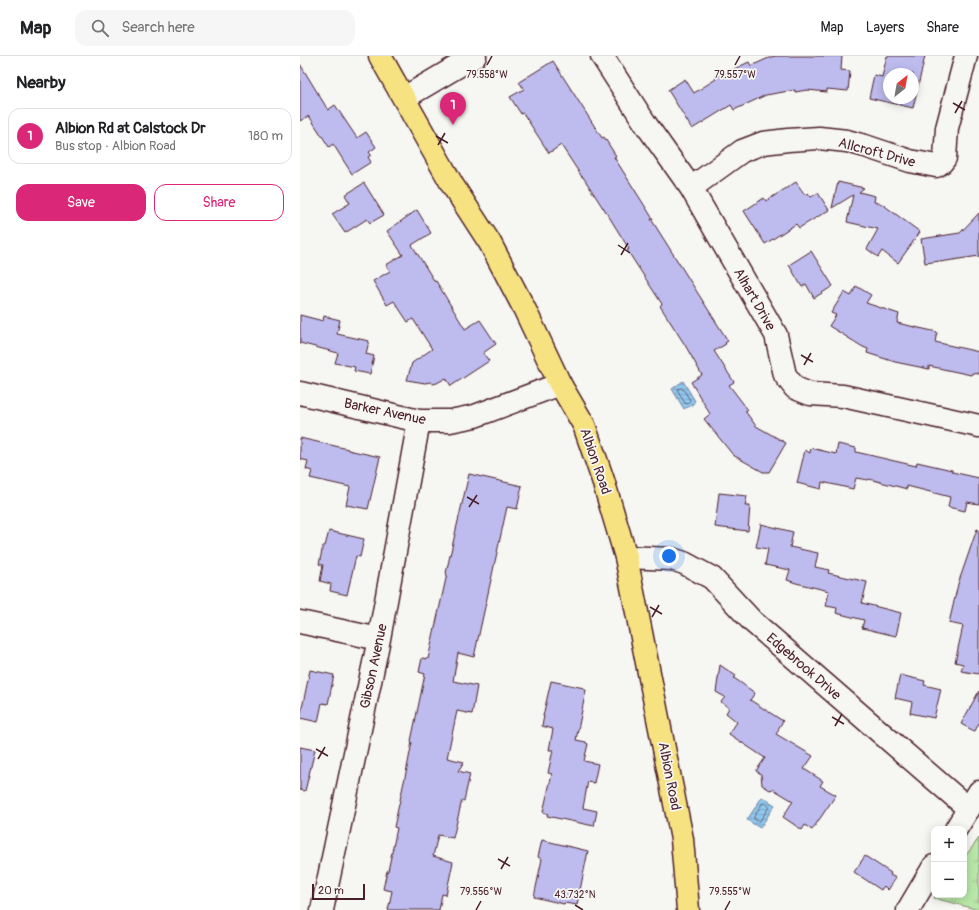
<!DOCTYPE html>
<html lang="en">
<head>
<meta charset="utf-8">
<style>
  :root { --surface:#fff; --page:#f6f6f6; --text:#202124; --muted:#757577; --line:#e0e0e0; --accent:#db2777 }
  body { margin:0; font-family:Pangolin,sans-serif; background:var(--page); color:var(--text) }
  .controls { position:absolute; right:12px; bottom:12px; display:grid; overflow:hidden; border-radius:8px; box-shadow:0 2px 10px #0003 }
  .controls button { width:36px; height:36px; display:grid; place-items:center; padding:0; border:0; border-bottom:1px solid var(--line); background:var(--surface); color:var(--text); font:20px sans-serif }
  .compass { position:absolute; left:583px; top:12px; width:36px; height:36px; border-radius:50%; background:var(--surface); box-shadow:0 2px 10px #0003; rotate:31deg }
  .scale { position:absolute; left:12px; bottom:10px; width:53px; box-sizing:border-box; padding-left:4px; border:2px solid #4a1f2b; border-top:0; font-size:11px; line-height:14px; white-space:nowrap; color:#4a1f2b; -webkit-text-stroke:3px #f6f6f2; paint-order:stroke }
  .you { position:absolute; left:369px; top:500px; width:14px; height:14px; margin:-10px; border:3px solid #fff; border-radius:50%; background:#1a73e8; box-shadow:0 0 0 6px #1a73e833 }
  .badge { display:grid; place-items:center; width:26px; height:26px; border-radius:50%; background:var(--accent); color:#fff; font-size:13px; font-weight:700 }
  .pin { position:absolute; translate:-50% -33px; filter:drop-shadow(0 1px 2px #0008) }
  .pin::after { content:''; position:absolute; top:21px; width:14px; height:12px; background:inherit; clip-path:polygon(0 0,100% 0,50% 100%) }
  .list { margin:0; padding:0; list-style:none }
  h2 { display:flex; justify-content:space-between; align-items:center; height:52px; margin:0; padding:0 16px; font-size:17px }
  h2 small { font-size:13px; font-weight:400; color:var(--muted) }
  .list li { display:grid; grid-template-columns:26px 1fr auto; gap:12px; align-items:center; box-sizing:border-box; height:56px; margin:0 8px 8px; padding:0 8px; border:1px solid var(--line); border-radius:12px }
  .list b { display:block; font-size:15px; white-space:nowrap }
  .list p { margin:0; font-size:13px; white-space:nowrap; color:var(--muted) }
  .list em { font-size:13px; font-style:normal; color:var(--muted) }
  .actions { display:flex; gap:8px; padding:12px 16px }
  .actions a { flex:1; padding:9px 0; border:1px solid var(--accent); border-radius:12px; text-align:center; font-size:14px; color:var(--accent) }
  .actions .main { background:var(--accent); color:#fff }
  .icon { flex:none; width:22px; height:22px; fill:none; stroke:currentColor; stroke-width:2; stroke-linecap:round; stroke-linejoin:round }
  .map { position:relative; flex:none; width:679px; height:854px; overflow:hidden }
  header { display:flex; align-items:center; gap:24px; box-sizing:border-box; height:56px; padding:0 20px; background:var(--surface); border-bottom:1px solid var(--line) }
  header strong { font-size:19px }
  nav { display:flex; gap:22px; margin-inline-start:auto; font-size:14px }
  .search { width:280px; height:36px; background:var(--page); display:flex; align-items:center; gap:10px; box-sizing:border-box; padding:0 14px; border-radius:12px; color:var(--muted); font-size:15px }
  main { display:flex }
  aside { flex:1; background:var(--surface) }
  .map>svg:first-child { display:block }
  .grass { fill:url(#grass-tufts); stroke:#81846a }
  .water { fill:url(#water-rules); stroke:#73849f }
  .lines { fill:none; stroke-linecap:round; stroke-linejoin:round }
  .shore { stroke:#666279; stroke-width:1 }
  .building { fill:#bebcee; stroke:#4a1f2b; fill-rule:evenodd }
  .minor-casing { stroke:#4a1f2b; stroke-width:25 }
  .major-casing { stroke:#4a1f2b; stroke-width:25 }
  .minor { stroke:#f6f6f2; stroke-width:22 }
  .major { stroke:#f7e281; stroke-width:22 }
  .ticks { fill:none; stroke:#4a1f2b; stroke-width:1.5 }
  .labels { text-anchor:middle; stroke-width:3.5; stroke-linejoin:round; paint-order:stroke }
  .street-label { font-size:14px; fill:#4a1f2b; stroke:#f6f6f2 }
  .ticks-label { font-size:10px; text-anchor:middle; fill:#4a1f2b; stroke:#f6f6f2; stroke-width:3.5; stroke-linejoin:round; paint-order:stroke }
</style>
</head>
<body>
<header>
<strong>Map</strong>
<div class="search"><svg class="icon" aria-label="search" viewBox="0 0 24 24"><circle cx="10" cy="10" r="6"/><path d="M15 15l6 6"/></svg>Search here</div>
<nav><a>Map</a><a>Layers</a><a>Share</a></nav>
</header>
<main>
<aside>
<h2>Nearby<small></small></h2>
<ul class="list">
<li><span class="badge">1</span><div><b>Albion Rd at Calstock Dr</b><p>Bus stop · Albion Road</p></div><em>180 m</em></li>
</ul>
<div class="actions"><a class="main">Save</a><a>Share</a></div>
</aside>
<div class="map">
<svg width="679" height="854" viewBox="0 0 679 854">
  <defs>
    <pattern id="grass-tufts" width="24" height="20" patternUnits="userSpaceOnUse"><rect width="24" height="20" fill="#b8e8a8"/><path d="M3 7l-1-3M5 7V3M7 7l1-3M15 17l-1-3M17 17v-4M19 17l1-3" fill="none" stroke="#a0c791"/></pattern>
    <pattern id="water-rules" width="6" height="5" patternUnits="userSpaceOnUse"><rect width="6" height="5" fill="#8fc7ed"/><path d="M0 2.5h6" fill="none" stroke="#7daacb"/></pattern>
  </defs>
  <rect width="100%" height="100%" fill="#f6f6f2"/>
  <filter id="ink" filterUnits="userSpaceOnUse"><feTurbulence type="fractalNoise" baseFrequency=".025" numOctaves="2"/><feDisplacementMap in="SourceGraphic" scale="8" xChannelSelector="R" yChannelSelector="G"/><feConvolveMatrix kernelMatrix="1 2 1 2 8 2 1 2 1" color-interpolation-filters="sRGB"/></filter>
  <g filter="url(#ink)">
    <path class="grass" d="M679,782V854L634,842L636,839H664V802Z"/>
    <path class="water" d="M383,325L395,345L394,346C391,352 388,350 384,353L372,333Z
      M462,741L475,749L460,772L447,764Z"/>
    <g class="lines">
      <path class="shore" d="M381,332L383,333L390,344L389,346L387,348L385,347L378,335V333Z
        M463,747C465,747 469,749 469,751L460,765H458L454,763V761Z"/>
    </g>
    <path class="building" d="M476,0H542L541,14L550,15L548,35L527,33V36L507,34L495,36V34L466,39L434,54L431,49L392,73L368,34L385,23L394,37L416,23L415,22L449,6L451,10L471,1Z
      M587,0H625L613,52L569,42L574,19L582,21ZM589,18H613V42H589Z
      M253,5L302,82L304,81L316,100L314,101L353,163H351L428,285L425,287L426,288L414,295L434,326L429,329L448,354L445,355L456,370L486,387L469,416H463L433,399L404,363L410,358L391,326L402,319L385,289L360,250L362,248L327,194L329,193L303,151V152L283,121H282L261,89L249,97L223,57L221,58L210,41L224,33L219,26Z
      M0,8L28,54L35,49L57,82L66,76L76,91L69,96L71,99L68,101L71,106L52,118L33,88L29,91L9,60L0,65Z
      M496,126L505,139L508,137L511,141L518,137L529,154L499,172L496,168L465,188L444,155L464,142L466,145Z
      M538,126L564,132L559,136L575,140L574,146L582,148L620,176L598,207L582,195L578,201L567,193L578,173L547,166L553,139L532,152Z
      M64,127L84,159L70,167L67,163L45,177L32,158L50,147L45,139Z
      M117,154L131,177L112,189L135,226L136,225L165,273L180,264L196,288L183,297L189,305L151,330L146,322L137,327L133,328L130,326L125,327L107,324L112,307L132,293L113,263L108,266L94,245L87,249L73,225L90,215L86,209L103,199L87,175Z
      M679,157V200L640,206V205L625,207L621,183L660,177Z
      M511,195L533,230L514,242L506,228L502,231L489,209Z
      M556,230L571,239L566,247L599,258L597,267L637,276L635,286L679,296V318L672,317L671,319L629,310V313L595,306L567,297L568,293L563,291L529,270L536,259L531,257L544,236L551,240Z
      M0,259L23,265L24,260L40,264L37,278L69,285L66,298L74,300L70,318L54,315L55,311L35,307L38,297L0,287Z
      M0,382L48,393V394L80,401L68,453L46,449L50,431L10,422L12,415L6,413L8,405L0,403Z
      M538,388L556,392V396L616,410L617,406L652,414V416L679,422V448L667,446L665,455L648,451L650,441L607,430V433L569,423L568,424L556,422L553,433L522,426L521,433L497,427L505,394L510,397L511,392L536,398Z
      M169,418L222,430L217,453L207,451L174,601L158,597L153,625L177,630L172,658L157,655L147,702L164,706L158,715L170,718L164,745L162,744L153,782L138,779L133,800L153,806L146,839L142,838L139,854H88L92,835L83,833L87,815H88L97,772L94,771L107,712L112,686L111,685L125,618L119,616L122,602L128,603L147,518L146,517L158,465Z
      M419,437L447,440L445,450H450L448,475L415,471Z
      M461,468L493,476L490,491L518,497L515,511L529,514L528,517L567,526L562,547L601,557L596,580L562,572L564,564L536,557L537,552L526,550L529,535L496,527L487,524L490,514L465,509L468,493L456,491Z
      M677,473L679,474V618L661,615L663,608L655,606L663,570L649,567L658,528Z
      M29,475L64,483L60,501L56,500L47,539L30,535L31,528L20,525L23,509L19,508L23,490H25Z
      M420,609L436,620L434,622L455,637L450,644L483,665L478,673L479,674L476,678L513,700L504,713L523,725L520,730L536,739L512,774L505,769L502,774L483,761L493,745L473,733L470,734L462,729L461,718L456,715L465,702L429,678L437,666L426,657L429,652L421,646L425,641L416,636Z
      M10,614L34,619L28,648L22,647L18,666L0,662Z
      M600,619L625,625L624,629L641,633L634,662L610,657L612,646L595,642Z
      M251,625L284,632V634H286L276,684L286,686V687L288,688L284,705L298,708L294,727L288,725L283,752L297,755L294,770L247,760L248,758L243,756L252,718L248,717L253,694H249L253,673L242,670L244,660H243Z
      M679,635V667L675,675H674L661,668Z
      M0,691L15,694L5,735L0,734Z
      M242,784L288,795L277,849L264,847V848L234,841L242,803L238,801Z
      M565,800L591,817L590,819L596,822L588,834L584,830L581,834L554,816Z"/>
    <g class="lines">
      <g class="minor-casing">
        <path id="minor" d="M302,0L347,70L391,132L476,279L485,319L495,332L510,338L543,340L679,370
          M104,42L175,0
          M391,132L442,95L463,87L488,84L519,82L547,85L565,90L610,105L636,110L642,106L645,102L647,72L666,0
          M0,337L119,365H150L175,360L260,328
          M326,501L372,503L384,507L412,522L452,565L588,683L669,753
          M0,566L79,583
          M656,773L679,736
          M22,854L79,583L119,365
          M608,854L634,810"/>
      </g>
      <g class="major-casing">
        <path id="major" d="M80,0L153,130L190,187L224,252L260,328L284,369L303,424L326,501L382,783L388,854"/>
      </g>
      <use href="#minor" class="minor"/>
      <use href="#major" class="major"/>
    </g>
  </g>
  <path class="ticks" d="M187,9L192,0M435,9L440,0M653,47L665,54M655,57L662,45M136,80L148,87M138,89L145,77M318,189L330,197M321,199L328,187M501,299L513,306M504,309L511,297M167,441L179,448M169,451L177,439M350,551L362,558M352,561L359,549M532,661L544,668M535,670L542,658M16,693L28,700M18,703L25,691M198,803L210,810M201,813L208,801M275,849L283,854M176,854L181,845M425,854L430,845"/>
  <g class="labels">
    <g class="street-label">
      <text transform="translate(577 96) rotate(15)" y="5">Allcroft Drive</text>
      <text transform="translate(455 243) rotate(60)" y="5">Alhart Drive</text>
      <text transform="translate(85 355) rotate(12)" y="5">Barker Avenue</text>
      <text transform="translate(296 405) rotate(71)" y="5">Albion Road</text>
      <text transform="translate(73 610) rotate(-78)" y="5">Gibson Avenue</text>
      <text transform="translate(504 610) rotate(41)" y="5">Edgebrook Drive</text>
      <text transform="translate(370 720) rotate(79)" y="5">Albion Road</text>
    </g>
  </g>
  <g class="ticks-label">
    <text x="187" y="22">79.558°W</text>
    <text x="435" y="22">79.557°W</text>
    <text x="181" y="839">79.556°W</text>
    <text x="430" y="839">79.555°W</text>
    <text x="275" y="842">43.732°N</text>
  </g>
</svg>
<div class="controls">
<button>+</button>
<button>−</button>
</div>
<svg class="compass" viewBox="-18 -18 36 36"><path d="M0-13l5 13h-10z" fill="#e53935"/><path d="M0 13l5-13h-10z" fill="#757577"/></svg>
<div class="scale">20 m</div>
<div class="you"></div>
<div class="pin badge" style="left:153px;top:69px">1</div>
</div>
</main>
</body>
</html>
